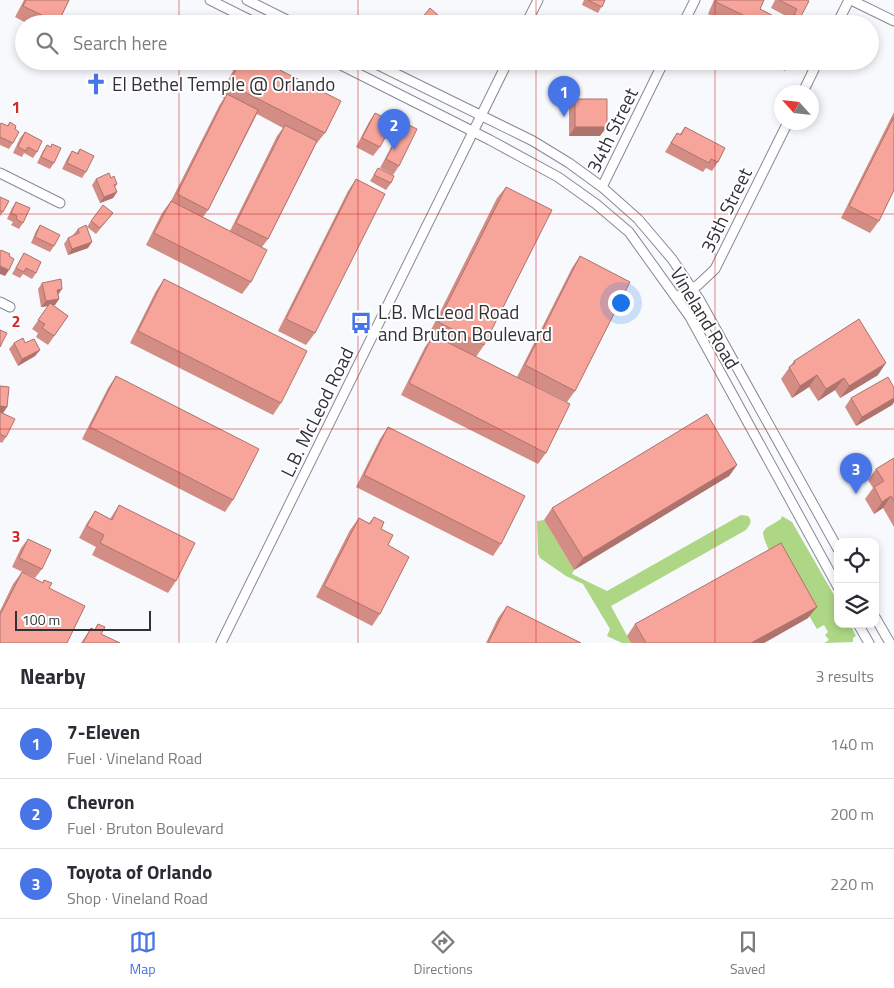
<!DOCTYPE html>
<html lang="en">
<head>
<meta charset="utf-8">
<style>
  :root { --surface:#fff; --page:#f2f2f3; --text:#2b2b33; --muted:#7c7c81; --line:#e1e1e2; --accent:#4775e7 }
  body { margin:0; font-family:"Titillium Web",sans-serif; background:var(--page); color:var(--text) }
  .controls { position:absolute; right:15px; bottom:15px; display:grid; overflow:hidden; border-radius:10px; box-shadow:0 2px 8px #0003 }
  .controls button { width:45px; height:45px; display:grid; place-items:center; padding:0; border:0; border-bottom:1px solid var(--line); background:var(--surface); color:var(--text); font:25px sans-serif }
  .compass { position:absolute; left:774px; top:85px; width:45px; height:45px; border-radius:50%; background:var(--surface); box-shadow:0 2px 8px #0003; rotate:297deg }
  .scale { position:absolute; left:15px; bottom:12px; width:136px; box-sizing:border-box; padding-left:5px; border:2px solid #303236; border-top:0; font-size:14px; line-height:18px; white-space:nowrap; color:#303236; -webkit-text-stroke:4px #fff; paint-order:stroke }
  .you { position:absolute; left:620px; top:302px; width:18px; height:18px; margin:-12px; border:4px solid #fff; border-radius:50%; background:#1a73e8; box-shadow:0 0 0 8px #1a73e833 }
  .badge { display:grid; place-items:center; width:32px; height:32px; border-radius:50%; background:var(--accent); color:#fff; font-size:16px; font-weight:700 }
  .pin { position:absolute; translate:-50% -41px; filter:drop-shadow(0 1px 2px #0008) }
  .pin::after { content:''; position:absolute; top:26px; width:18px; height:15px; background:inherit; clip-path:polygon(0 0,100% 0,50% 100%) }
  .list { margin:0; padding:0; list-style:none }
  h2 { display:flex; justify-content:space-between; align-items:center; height:65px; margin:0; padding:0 20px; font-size:21px }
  h2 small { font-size:16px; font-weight:400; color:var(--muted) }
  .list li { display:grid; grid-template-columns:32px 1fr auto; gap:15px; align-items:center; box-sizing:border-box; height:70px; padding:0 20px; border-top:1px solid var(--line) }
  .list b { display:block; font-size:19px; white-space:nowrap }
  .list p { margin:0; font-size:16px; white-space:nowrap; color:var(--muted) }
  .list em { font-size:16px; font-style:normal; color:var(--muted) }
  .icon { flex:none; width:28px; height:28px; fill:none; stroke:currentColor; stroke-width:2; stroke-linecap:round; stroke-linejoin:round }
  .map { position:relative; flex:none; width:894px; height:643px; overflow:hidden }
  .search { position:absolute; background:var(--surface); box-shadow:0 2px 8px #0003; left:15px; right:15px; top:15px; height:55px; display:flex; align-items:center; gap:12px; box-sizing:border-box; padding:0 18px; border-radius:28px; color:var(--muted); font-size:19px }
  .sheet { height:275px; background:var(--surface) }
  nav { display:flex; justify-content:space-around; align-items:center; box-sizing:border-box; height:70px; border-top:1px solid var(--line); background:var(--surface); font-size:14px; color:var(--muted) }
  nav a { display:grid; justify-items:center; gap:2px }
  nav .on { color:var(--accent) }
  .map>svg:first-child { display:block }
  .green { fill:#add685 }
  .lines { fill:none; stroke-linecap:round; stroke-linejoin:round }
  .minor-casing { stroke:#878a94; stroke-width:11 }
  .minor { stroke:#fff; stroke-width:9 }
  .wall { fill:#d48d84; fill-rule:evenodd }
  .shaded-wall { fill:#ad736c }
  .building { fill:#f7a49a; stroke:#ad736c }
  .grid { fill:none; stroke:#d62828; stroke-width:1; stroke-opacity:0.55 }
  .labels { text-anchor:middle; stroke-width:4; stroke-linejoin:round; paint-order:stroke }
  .poi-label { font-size:19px; fill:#303236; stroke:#fff; text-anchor:start }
  .street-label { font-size:19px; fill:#303236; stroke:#fff }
  .grid-label { font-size:16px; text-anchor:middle; font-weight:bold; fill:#d62828; stroke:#fff; stroke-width:4; stroke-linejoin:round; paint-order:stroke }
</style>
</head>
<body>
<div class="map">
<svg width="894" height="643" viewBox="0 0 894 643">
  <rect width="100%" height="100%" fill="#f7f9fd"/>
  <path class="green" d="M741,515L748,516C753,522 750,524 746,530L611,606L631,643H622L607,636L610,629L583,584L566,576L540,558L538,554L537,521L544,520L574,570L572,574L607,591Z
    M782,516L792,522L838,602V624H850L856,636L853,638V642L824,643L829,640L825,635L828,632L824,625L817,629C806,608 763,550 763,532L766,528L781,519Z"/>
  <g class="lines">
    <g class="minor-casing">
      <path id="minor" d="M210,0L258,24
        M247,0L295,24
        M851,0L894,21
        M526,24L538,0
        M683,24L695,0
        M837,24L849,0
        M333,61L490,140L558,177L596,204L629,232L690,317L838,587
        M370,61L533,141L569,163L602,187L638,219L672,259L699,299L838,549
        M803,92L818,61
        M0,173L60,203
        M602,187L664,61
        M676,297L698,285L715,269L788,122
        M0,302L10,307
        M875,617L890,643
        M858,624L869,643
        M221,643L508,61"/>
    </g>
    <use href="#minor" class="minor"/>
  </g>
  <path class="wall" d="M24,0H69L57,24H28L15,17Z
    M584,0H605L598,13L582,5Z
    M714,0H764L760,9L788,23L790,18L771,8L775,0H807L800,18L796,24H728L708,14Z
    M238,61H240L325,133L316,144L268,239L262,247L251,282L242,294L146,245L162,213L171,201L219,106L224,98L220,96ZM257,114L283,128L277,136L230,231L203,217L208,210Z
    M765,61H792L785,71Z
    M575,99L600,136H569V108Z
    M894,112V190L879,221L870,233L841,218Z
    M375,113L380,147L373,156L356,147L369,122Z
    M10,122L15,129L13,143L9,149L0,145V124L7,126Z
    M405,123L399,166L393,175L380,168L399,132Z
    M685,127L718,162L712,171L706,168L703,172L665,152L671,142L677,133L680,134Z
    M25,132L37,152L33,158L24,153L22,157L13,153L20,138Z
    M52,144L54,163L50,169L37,163L43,151L47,145L51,147Z
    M80,149L86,172L82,178L62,169L68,157L72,151L77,153Z
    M378,168L391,183L386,190L370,181Z
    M111,178L117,184L115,187L117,192L113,198L100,203L92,185L96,179Z
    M356,179L315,333L306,345L278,331L348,191Z
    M506,187L484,345L476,357L546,453L538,464L401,395L425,347L433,336L429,334L497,198Z
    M0,197L3,212L0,216Z
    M16,202L23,223L19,229L11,225L13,222L7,219L12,208Z
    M113,213L96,234L87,227L88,248L68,255L64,244L68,238L74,235H73L78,229L87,227L91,221Z
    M40,225L54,246L50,252L31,243L36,231Z
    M24,253L36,273L32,279L23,274L20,278L12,274Z
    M580,256L575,391L567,402L517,377L572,268Z
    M164,279L281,403L273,415L130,343L156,291Z
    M42,283L58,295L59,299L55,305H53L68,316L48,345L36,337L38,333L32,329L48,306L41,307L38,289Z
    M14,343H25L40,350L35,356L18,366L9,349Z
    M794,361L878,375L840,398L835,390L818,401L809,387L792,398L781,379Z
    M116,376L233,500L225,512L82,439L108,388Z
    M0,386L7,407L3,413L6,437L2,443L0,442Z
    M894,388V402L892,405L856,426L845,407L851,398Z
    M388,427L501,544L493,556L356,487L380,439Z
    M894,458V527L883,508L874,514L865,499L873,488L868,480L876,469Z
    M737,465L729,476L574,570L544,520L552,508Z
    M119,505L176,581L168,593L92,555L96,547L79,538L87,523L95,511L110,519Z
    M374,517L381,529L388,545L380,614L372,626L316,597L350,530L359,518L369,523Z
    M28,539L42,569L35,578L12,567L21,548Z
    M22,572L42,583L44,580L49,588L0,643V611L13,584Z
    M507,606L581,643H486L498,618Z
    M808,618L764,643H631L627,636L635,624Z
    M98,624L101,634L120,643H81L91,628L94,630Z"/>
  <path class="shaded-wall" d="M575,127H607L600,136H569Z
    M117,192L113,198L100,203L104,197Z
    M92,242L88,248L68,255L72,249Z
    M0,266L9,270L5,276L0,274Z
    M62,289L58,295L57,290Z
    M59,299L55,305L41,307L46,301Z
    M40,350L35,356L18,366L22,359Z
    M886,363L878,375L840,398L849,386Z
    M817,375L809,387L792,398L800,386Z
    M844,378L835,390L818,401L826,389Z
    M894,398V402L892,405L856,426L862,417Z
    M0,406L7,407L3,413H0Z
    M737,465L729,476L574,570L583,558Z
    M891,496L883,508L874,514L882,502Z
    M817,607L808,618L764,643H751Z"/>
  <path class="building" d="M26,0H69L58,23L23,6Z
    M588,0H605L602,7Z
    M717,0H764L760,9L789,24H746L749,18L716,2Z
    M779,0H807L809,1L800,18L794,14L797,9Z
    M430,8L447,23L446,24H417Z
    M240,61H262L341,101L325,133L229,84Z
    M227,94L258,110L208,210L177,194Z
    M575,99H607V127H575Z
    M375,113L393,122L380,147L362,138Z
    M894,117V190L879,221L849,206Z
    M10,122L16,126L15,129L19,132L13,143L0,137V125L1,123L8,126Z
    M405,123L417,129L399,166L386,159Z
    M285,125L317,141L268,239L236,223Z
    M685,127L725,148L718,162L711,159L709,163L671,143L677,133L681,135Z
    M25,132L42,141L37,152L28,147L26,151L18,147Z
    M52,144L61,148L54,163L41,157L47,145L51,147Z
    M80,149L94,156L86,172L67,163L72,151L78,154Z
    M378,168L394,176L391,183L374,175Z
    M109,173L111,178L114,176L117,184L114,185L117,192L104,197L96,179Z
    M356,179L385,194L315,333L286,319Z
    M506,187L552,210L484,345L438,322Z
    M0,197L9,201L3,212L0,210Z
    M171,201L267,250L251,282L154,233Z
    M16,202L30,208L23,223L16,219L17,216L11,213Z
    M103,205L113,213L100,228L91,221Z
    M40,225L60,235L54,246L35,237Z
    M86,225L92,242L72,249L68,238L79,233L78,229Z
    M1,250L10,254L9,256L14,259L9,270L0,266V252Z
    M24,253L41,262L36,273L26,268L24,272L16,268Z
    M580,256L630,282L575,391L525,365Z
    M61,279L62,289L57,290L59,299L46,301L42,283Z
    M164,279L307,351L281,403L138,331Z
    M50,303L68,316L54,336L42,328L45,324L38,320Z
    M859,319L886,363L849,386L844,378L826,389L817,375L800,386L789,367L795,363L794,361Z
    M0,330L7,333L0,347Z
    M433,335L570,404L546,453L409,383Z
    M23,338L25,343L34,339L40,350L22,359L14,343Z
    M116,376L259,449L233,500L90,427Z
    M888,377L894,388V398L862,417L851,398Z
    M0,386L9,387L7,407L0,406Z
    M0,412L15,419L6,437L0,434Z
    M707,414L737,465L583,558L552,508Z
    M388,427L525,496L501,544L364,475Z
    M894,458V501L891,496L882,502L874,487L884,481L876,469Z
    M119,505L195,543L176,581L100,543L104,535L87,526L95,511L112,520Z
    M374,517L384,522L381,529L393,535L388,545L409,557L380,614L324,586L359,518L370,524Z
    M28,539L51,550L42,569L19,558Z
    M781,543L817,607L751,643H646L635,624Z
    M22,572L43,583L44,580L52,583L49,588L85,606L67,643H0V615Z
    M507,606L581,643H488Z
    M98,624L105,627L101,634L120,643H83L91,628L95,630Z"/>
  <path class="grid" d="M179,0V24M358,0V24M536,0V24M715,0V24M179,61V643M358,61V643M536,61V643M715,61V643M0,214H894M0,429H894"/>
  <defs>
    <g id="church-bare" transform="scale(1.725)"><path d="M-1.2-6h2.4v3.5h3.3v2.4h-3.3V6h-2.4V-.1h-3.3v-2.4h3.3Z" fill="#4775e7" stroke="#fff" stroke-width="2.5" paint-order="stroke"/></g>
    <g id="bus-bare" transform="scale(1.725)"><path d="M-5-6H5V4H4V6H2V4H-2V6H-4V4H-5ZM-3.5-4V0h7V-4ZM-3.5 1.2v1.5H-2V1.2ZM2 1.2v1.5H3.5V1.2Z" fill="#4775e7" stroke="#fff" stroke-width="2.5" paint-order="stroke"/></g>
  </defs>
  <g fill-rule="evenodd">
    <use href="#church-bare" x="96" y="84"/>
    <use href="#bus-bare" x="361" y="323"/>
  </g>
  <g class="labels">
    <g class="poi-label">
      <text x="112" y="91">El Bethel Temple @ Orlando</text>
      <text x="378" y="319">L.B. McLeod Road<tspan x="378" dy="22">and Bruton Boulevard</tspan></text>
    </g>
    <g class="street-label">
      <text transform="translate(612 130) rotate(-64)" y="7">34th Street</text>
      <text transform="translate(726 210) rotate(-64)" y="7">35th Street</text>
      <text transform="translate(705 318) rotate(59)" y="7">Vineland Road</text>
      <text transform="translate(317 412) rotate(-64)" y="7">L.B. McLeod Road</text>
    </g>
  </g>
  <g class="grid-label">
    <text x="16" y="113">1</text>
    <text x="16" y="327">2</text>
    <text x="16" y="542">3</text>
  </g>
</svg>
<div class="controls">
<button><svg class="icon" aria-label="locate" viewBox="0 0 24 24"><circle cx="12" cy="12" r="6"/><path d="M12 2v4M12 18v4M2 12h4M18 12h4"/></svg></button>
<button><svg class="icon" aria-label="layers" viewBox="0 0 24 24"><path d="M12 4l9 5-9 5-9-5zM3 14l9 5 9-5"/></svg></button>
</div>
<svg class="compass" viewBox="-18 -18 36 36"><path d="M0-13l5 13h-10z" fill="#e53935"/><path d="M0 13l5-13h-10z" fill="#7c7c81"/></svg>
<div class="scale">100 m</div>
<div class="you"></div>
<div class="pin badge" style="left:564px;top:117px">1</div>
<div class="pin badge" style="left:394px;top:150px">2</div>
<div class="pin badge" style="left:856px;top:494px">3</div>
<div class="search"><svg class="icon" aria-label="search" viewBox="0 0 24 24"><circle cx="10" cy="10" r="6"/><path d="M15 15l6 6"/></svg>Search here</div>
</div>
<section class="sheet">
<h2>Nearby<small>3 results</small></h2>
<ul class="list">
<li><span class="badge">1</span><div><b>7-Eleven</b><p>Fuel · Vineland Road</p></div><em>140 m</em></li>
<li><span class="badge">2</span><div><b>Chevron</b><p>Fuel · Bruton Boulevard</p></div><em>200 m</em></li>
<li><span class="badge">3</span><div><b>Toyota of Orlando</b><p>Shop · Vineland Road</p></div><em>220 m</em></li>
</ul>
</section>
<nav>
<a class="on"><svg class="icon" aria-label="map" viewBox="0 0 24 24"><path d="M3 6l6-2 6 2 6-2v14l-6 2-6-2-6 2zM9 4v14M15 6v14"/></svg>Map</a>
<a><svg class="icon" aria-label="directions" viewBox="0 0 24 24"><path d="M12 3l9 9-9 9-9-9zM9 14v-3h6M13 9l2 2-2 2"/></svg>Directions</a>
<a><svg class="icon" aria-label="saved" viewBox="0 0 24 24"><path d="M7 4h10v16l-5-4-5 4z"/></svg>Saved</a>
</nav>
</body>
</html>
